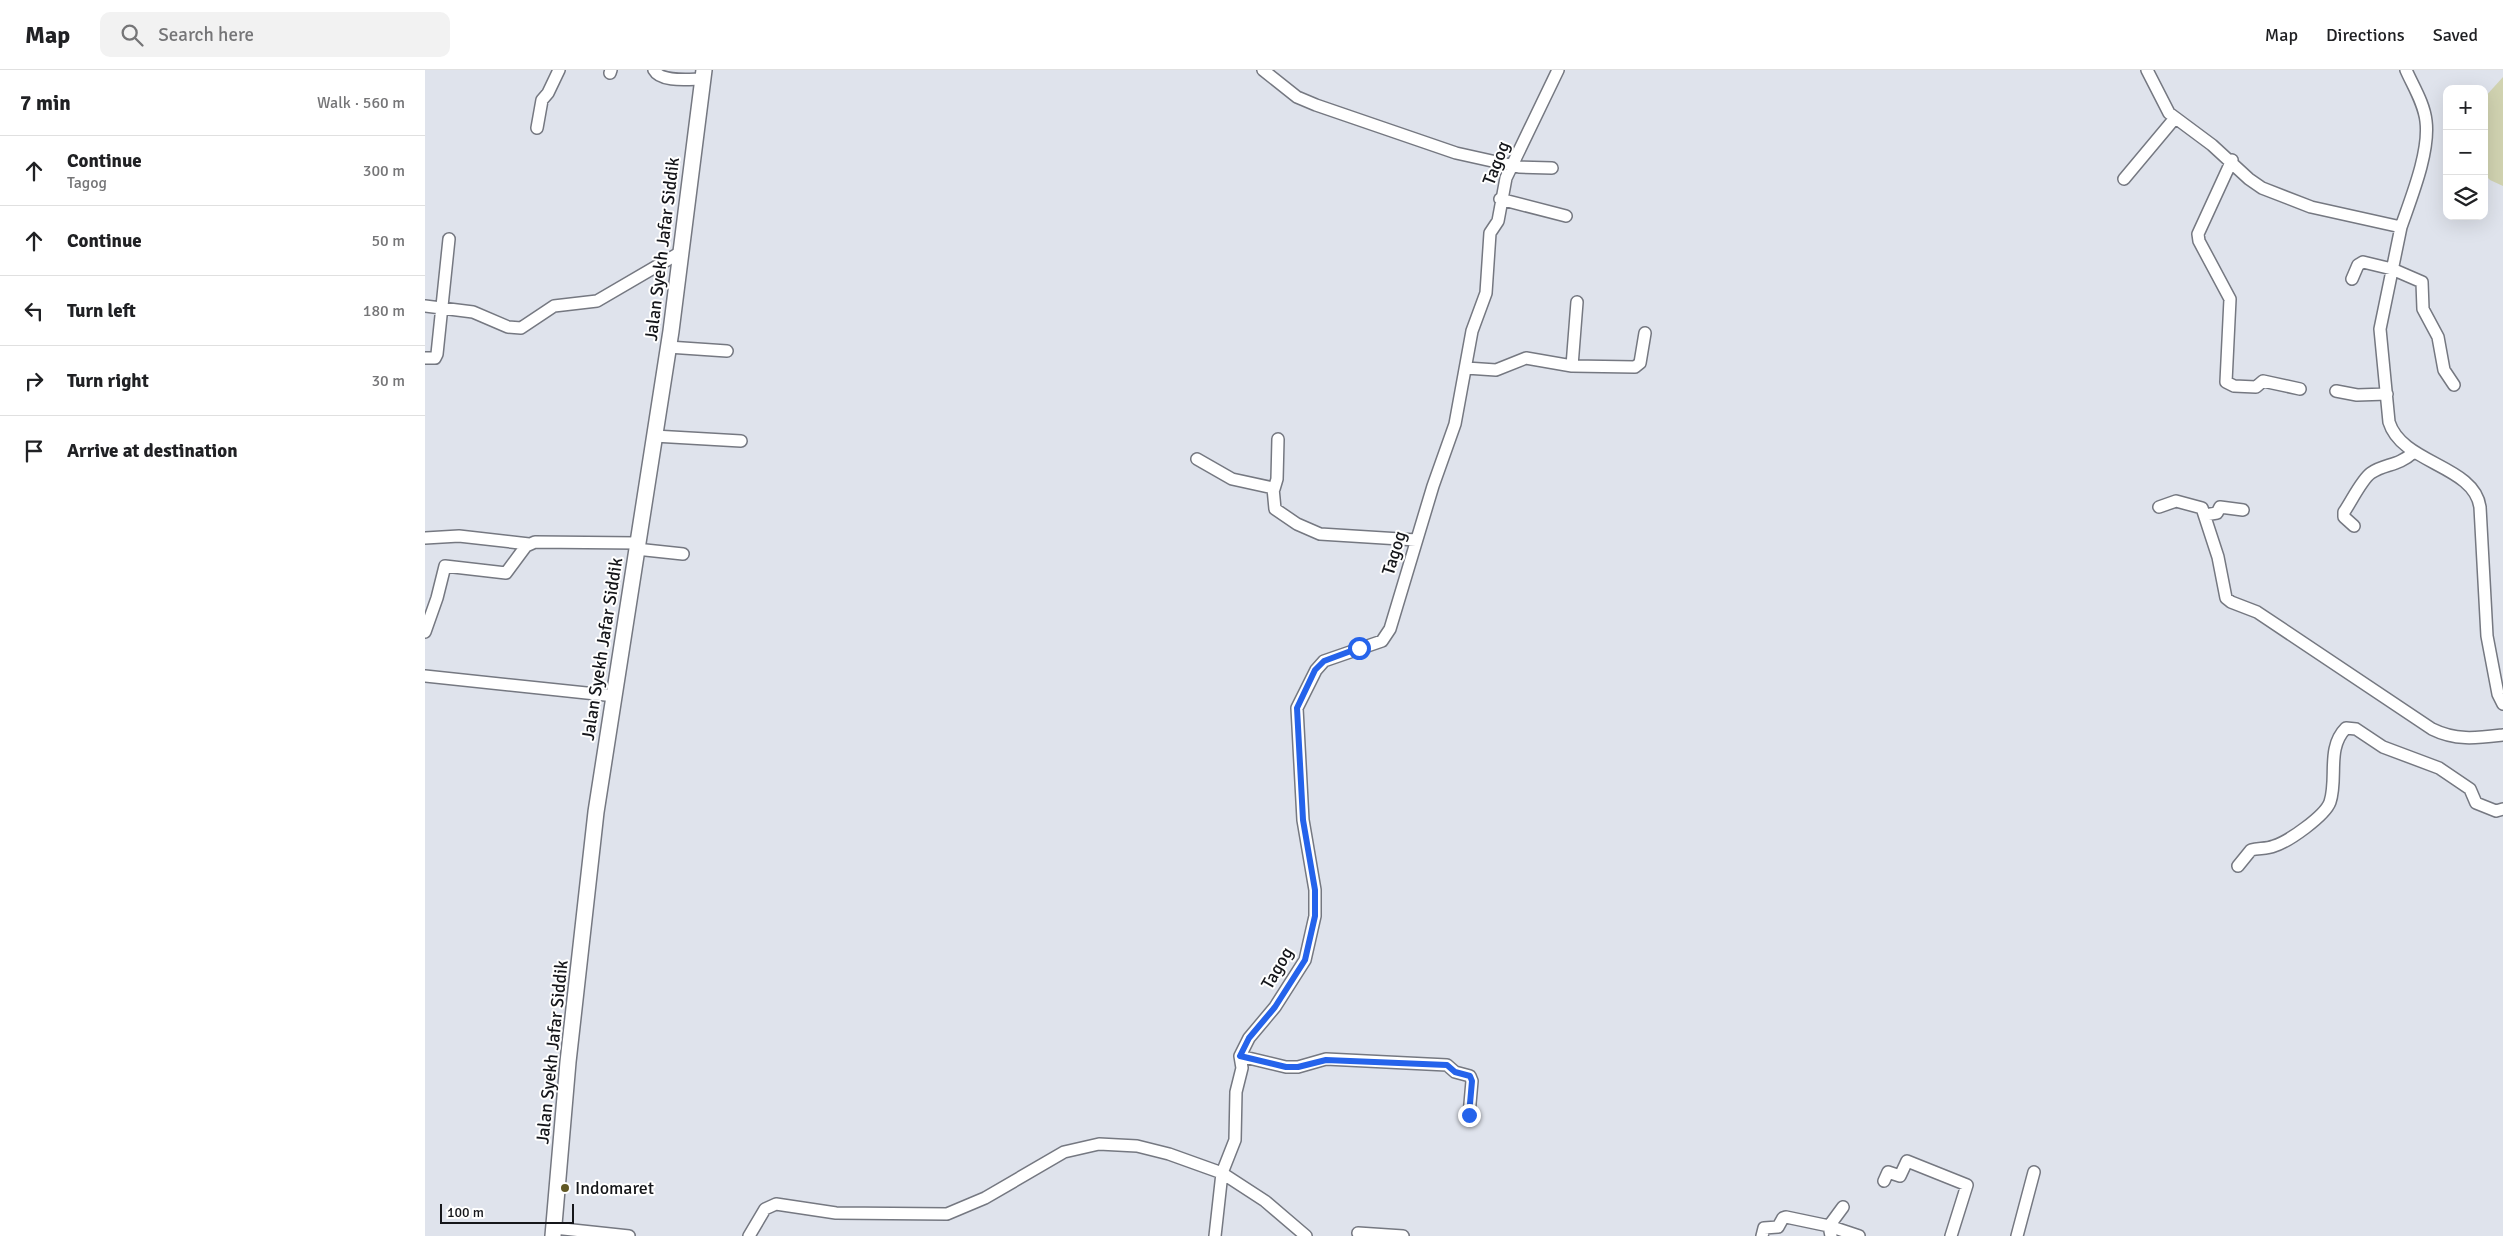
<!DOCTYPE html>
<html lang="en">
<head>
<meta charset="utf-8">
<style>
  :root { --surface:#fff; --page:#f2f2f2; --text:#202124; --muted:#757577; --line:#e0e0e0 }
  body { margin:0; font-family:Signika,sans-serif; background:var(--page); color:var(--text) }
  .controls { position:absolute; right:15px; top:15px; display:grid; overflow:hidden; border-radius:10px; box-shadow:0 5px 20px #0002 }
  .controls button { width:45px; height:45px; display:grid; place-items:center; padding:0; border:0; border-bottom:1px solid var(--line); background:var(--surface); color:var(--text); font:25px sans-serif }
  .scale { position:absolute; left:15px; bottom:12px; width:134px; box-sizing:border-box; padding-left:5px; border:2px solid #15161a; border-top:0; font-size:14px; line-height:18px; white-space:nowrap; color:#15161a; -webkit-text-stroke:4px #fff; paint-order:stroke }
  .stop { position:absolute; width:15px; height:15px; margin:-11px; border:4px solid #2563eb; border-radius:50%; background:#fff }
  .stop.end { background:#2563eb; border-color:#fff; box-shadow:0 1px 5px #0008 }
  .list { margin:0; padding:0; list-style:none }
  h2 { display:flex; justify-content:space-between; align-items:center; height:65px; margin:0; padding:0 20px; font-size:21px }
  h2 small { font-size:16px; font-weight:400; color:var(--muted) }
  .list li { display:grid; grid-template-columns:32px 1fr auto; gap:15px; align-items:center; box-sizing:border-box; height:70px; padding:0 20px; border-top:1px solid var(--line) }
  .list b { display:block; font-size:19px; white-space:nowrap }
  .list p { margin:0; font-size:16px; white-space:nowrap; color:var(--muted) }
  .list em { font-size:16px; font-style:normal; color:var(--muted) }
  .icon { flex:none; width:28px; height:28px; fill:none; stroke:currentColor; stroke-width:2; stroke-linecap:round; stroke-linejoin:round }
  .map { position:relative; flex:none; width:2078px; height:1166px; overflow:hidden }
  header { display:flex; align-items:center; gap:30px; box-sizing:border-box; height:70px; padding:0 25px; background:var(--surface); border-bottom:1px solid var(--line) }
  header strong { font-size:24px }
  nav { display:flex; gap:28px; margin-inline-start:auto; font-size:18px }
  .search { width:350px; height:45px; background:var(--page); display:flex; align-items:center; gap:12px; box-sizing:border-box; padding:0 18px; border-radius:10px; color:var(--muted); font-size:19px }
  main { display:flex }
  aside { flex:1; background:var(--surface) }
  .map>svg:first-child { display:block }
  .green { fill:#d1d3b1 }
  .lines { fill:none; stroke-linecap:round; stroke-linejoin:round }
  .street-casing { stroke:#757881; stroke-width:14 }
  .secondary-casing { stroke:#757881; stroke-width:18 }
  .street { stroke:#fff; stroke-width:11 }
  .secondary { stroke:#fff; stroke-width:15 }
  .route { stroke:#2563eb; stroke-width:6 }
  .poi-dot { fill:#615824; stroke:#fff; stroke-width:2 }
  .labels { text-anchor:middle; stroke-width:4; stroke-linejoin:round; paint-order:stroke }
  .street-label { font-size:18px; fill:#15161a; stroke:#fff }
  .poi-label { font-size:18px; fill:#15161a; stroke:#fff; text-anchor:start }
</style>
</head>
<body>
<header>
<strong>Map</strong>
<div class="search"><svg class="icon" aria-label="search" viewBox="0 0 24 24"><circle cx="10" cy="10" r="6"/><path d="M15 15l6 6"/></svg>Search here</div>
<nav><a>Map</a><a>Directions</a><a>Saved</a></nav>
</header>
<main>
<aside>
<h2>7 min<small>Walk · 560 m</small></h2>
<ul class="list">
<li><svg class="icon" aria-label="ahead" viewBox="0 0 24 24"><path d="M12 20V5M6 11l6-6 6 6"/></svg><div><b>Continue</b><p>Tagog</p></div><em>300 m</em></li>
<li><svg class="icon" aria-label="ahead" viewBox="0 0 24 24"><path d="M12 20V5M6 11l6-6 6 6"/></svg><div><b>Continue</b></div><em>50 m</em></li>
<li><svg class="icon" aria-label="left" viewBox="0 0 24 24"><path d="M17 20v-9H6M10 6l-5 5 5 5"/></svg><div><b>Turn left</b></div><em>180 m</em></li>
<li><svg class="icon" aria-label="right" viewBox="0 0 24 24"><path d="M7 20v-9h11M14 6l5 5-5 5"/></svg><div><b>Turn right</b></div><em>30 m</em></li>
<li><svg class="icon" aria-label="arrive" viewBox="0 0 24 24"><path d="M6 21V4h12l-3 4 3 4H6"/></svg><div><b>Arrive at destination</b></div></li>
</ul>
</aside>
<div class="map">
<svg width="2078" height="1166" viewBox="0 0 2078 1166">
  <rect width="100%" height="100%" fill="#dfe3ec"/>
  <path class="green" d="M2078,7V116L2065,110L2059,104V28Z"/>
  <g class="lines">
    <g class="street-casing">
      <path id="street" d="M229,0C236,13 265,9 278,9
        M838,0L872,27L891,35L1031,83L1094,97L1127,98
        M1722,0L1744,43L1787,75L1824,109L1837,118L1886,137L1976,157L1955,259L1964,352C1977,394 2049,395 2055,437L2062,566L2073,624L2078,634
        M185,3L186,0
        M112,58L117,30L123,23L134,0
        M1807,90L1773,164L1774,171L1805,229L1801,312L1809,316L1831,317L1838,311L1875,319
        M1699,109L1750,48
        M1075,129L1141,146
        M1976,157C1986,128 2005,82 2001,51C1999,33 1988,16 1981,0
        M1927,209L1933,195L1938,192L1967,199L1997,212L1998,239L2013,267L2019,300L2029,315
        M0,236L48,242L83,257L96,258L129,236L172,231L256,182
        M243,277L302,281
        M0,288H10L12,284L24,169
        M1147,296L1152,232
        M1041,298L1071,300L1101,288L1147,296L1210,297L1215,293L1220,263
        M1911,321L1932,325L1962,324
        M229,366L316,371
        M772,389L807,409L848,418L850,439L872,454L895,464L991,470
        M849,419L852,409L853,369
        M1734,437L1751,431L1777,438L1793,487L1801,528L1806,532L1832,542L2007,659C2031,671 2052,668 2078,665
        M1780,445L1792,443L1795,437L1818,440
        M1929,456L1919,447V442C1926,432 1937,409 1946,403C1961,393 1972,397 1989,382
        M0,468L34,466L104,474
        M211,479L258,484
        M0,562L12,528L20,496L81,503L101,476L110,472L212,473
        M0,606L190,626
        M1813,796L1826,780C1834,778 1842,779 1849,776C1863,772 1900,746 1905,732C1913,708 1901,678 1921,658L1931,659L1958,677L2014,698L2045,719L2051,733L2071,741L2078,739
        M815,986L861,997H873L901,989L1022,995L1030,1002L1045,1006L1047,1011L1044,1045
        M797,1103L840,1131L881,1166
        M1459,1111L1463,1102L1475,1106L1482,1091L1542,1115L1526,1166
        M129,1158L204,1166
        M933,1163L978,1166
        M324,1166L340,1139L351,1134L411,1143L522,1144L560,1128L639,1082L674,1074L712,1076L744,1084L797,1103L810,1070L811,1022L817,998L815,986L824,968L850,937L880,890L890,846V820L878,750L872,638L891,600L899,591L957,571L965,559L1008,416L1030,354L1047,261L1061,223L1065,163L1073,151L1081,108L1133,0
        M790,1166L797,1103
        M1337,1166L1339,1158L1353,1157L1358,1148L1361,1147L1404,1156L1434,1166
        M1406,1166L1404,1156L1418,1137
        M1592,1166L1609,1102"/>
    </g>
    <g class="secondary-casing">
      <path id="secondary" d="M128,1166L143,992L171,742L246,261L279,0"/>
    </g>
    <use href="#street" class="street"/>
    <use href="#secondary" class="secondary"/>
  </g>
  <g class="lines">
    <path class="route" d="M934,578L899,591L890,600L872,638L878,750L890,820V846L880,890L850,937L824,968L815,986L861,997H873L901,990L1022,995L1030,1002L1045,1006L1047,1011L1044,1045"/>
  </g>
  <circle class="poi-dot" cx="140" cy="1118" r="5"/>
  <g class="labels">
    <g class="street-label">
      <text transform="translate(1071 93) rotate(-69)" y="6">Tagog</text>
      <text transform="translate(237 179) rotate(-83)" y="6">Jalan Syekh Jafar Siddik</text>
      <text transform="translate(969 483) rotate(-73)" y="6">Tagog</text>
      <text transform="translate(177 579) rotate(-81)" y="6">Jalan Syekh Jafar Siddik</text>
      <text transform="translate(852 898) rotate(-60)" y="6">Tagog</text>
      <text transform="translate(127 982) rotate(-84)" y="6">Jalan Syekh Jafar Siddik</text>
    </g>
    <g class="poi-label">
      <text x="150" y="1124">Indomaret</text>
    </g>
  </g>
</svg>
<div class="controls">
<button>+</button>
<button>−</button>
<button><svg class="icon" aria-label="layers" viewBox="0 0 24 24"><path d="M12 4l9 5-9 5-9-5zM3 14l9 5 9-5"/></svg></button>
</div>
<div class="scale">100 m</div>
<div class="stop" style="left:934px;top:578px"></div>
<div class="stop end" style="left:1044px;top:1045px"></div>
</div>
</main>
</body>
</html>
